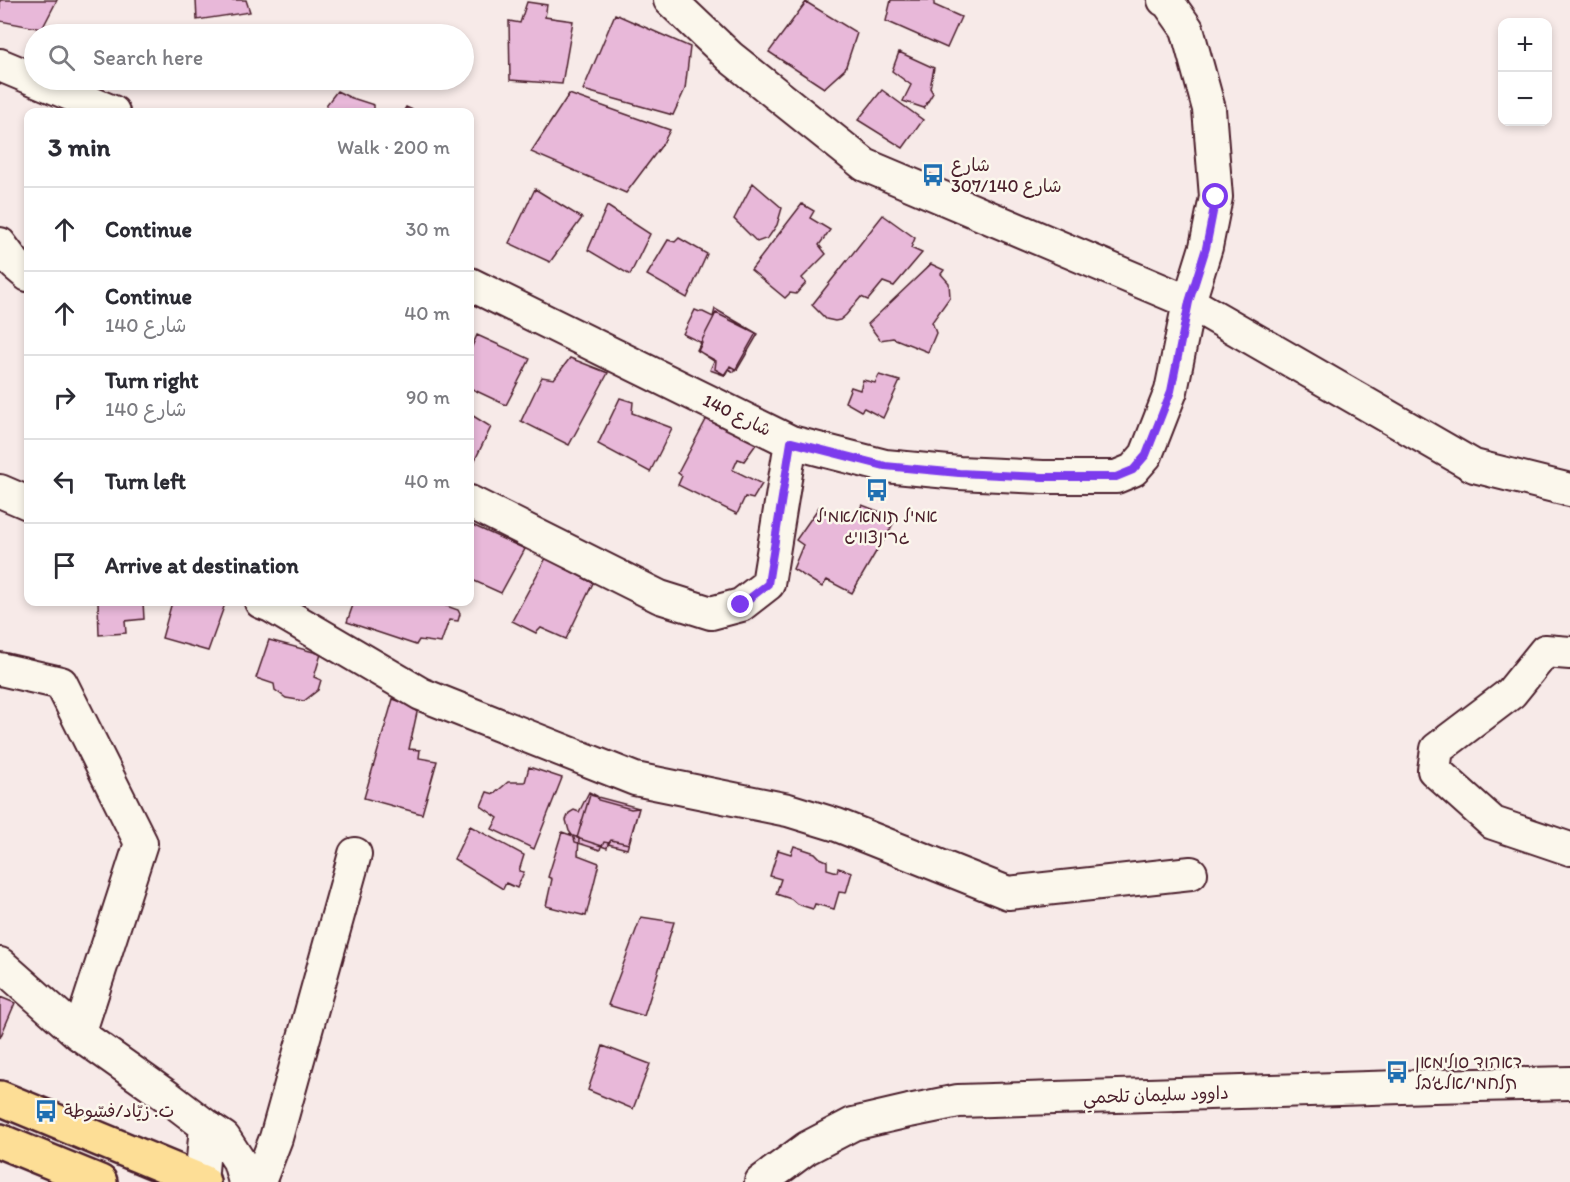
<!DOCTYPE html>
<html lang="en">
<head>
<meta charset="utf-8">
<style>
  :root { --surface:#fff; --page:#f7f7f7; --text:#2b2b33; --muted:#7c7c81; --line:#e1e1e2 }
  body { margin:0; font-family:Itim,"Playpen Sans Arabic","Playpen Sans Hebrew",sans-serif; background:var(--page); color:var(--text) }
  .controls { position:absolute; right:18px; top:18px; display:grid; overflow:hidden; border-radius:12px; box-shadow:0 3px 9px #0003 }
  .controls button { width:54px; height:54px; display:grid; place-items:center; padding:0; border:0; border-bottom:2px solid var(--line); background:var(--surface); color:var(--text); font:30px sans-serif }
  .stop { position:absolute; width:18px; height:18px; margin:-14px; border:4px solid #7c3aed; border-radius:50%; background:#fff }
  .stop.end { background:#7c3aed; border-color:#fff; box-shadow:0 2px 6px #0008 }
  .list { margin:0; padding:0; list-style:none }
  h2 { display:flex; justify-content:space-between; align-items:center; height:78px; margin:0; padding:0 24px; font-size:26px }
  h2 small { font-size:20px; font-weight:400; color:var(--muted) }
  .list li { display:grid; grid-template-columns:39px 1fr auto; gap:18px; align-items:center; box-sizing:border-box; height:84px; padding:0 24px; border-top:2px solid var(--line) }
  .list b { display:block; font-size:22px; white-space:nowrap }
  .list p { margin:0; font-size:20px; white-space:nowrap; color:var(--muted) }
  .list em { font-size:20px; font-style:normal; color:var(--muted) }
  .icon { flex:none; width:33px; height:33px; fill:none; stroke:currentColor; stroke-width:2; stroke-linecap:round; stroke-linejoin:round }
  .map { position:relative; flex:none; width:1570px; height:1182px; overflow:hidden }
  .search { position:absolute; background:var(--surface); box-shadow:0 3px 9px #0003; left:24px; top:24px; width:450px; height:66px; display:flex; align-items:center; gap:15px; box-sizing:border-box; padding:0 21px; border-radius:33px; color:var(--muted); font-size:22px }
  .panel { position:absolute; background:var(--surface); box-shadow:0 3px 9px #0003; left:24px; top:108px; width:450px; height:498px; border-radius:12px }
  .map>svg:first-child { display:block }
  .building { fill:#e8b8d9; stroke:#4a1f2b; stroke-width:1.5 }
  .lines { fill:none; stroke-linecap:round; stroke-linejoin:round }
  .minor-casing { stroke:#4a1f2b; stroke-width:36 }
  .major-casing { stroke:#4a1f2b; stroke-width:38 }
  .minor { stroke:#fbf7ec; stroke-width:32 }
  .major { stroke:#fdde96; stroke-width:33 }
  .route { stroke:#7c3aed; stroke-width:8 }
  .labels { text-anchor:middle; stroke-width:5; stroke-linejoin:round; paint-order:stroke }
  .poi-label { font-size:18px; fill:#4a1f2b; stroke:#fbf7ec; text-anchor:start }
  .street-label { font-size:18px; fill:#4a1f2b; stroke:#fbf7ec }
</style>
</head>
<body>
<div class="map">
<svg width="1570" height="1182" viewBox="0 0 1570 1182">
  <rect width="100%" height="100%" fill="#f7eae8"/>
  <filter id="ink" filterUnits="userSpaceOnUse"><feTurbulence type="fractalNoise" baseFrequency=".0167" numOctaves="2"/><feDisplacementMap in="SourceGraphic" scale="12" xChannelSelector="R" yChannelSelector="G"/><feConvolveMatrix kernelMatrix="1 2 1 2 8 2 1 2 1" color-interpolation-filters="sRGB"/></filter>
  <g filter="url(#ink)">
    <path class="building" d="M0,0H57L42,29L0,21Z
      M196,0H246L250,12L197,20Z
      M891,0H934V5L961,17L947,48L886,21Z
      M527,2L547,5L545,17L573,21L562,84L510,80L509,21L520,23Z
      M806,2L857,33L845,69L824,88L769,52Z
      M615,14L690,47L685,89L673,115L583,90Z
      M899,52L934,68L930,88L933,93L924,108L903,101L911,85L892,71Z
      M882,90L923,120L903,148L858,120Z
      M337,91L349,97L374,105V112H325L327,104Z
      M569,94L670,130L662,145L626,193L531,152Z
      M406,107L417,112H403Z
      M753,183L782,208L777,225L768,238L757,242L734,219Z
      M535,189L582,218L550,262L509,243Z
      M802,204L814,211L810,218L830,230L819,245L826,254L802,278L806,283L796,294L790,293L785,298L751,270Z
      M607,206L650,234L630,275L588,250Z
      M883,215L915,238L911,248L922,253L894,286L883,282L868,300L861,297L846,315L840,320L835,321L826,319L812,305Z
      M679,238L707,254L687,298L647,275L668,240L675,242Z
      M931,264L944,270L941,274L949,283L950,297L932,322L936,333L928,352L893,338L880,340L868,324Z
      M715,309L758,334L737,370L730,366L725,375L715,369L716,361L698,351L702,343L683,334L695,310L700,312H703L713,317Z
      M716,313L756,333L734,372L728,369L724,375L710,370L714,361L697,350Z
      M477,335L530,359L506,405L470,388V351Z
      M570,358L608,373L569,445L521,421L542,377L554,379Z
      M879,375L900,381L883,418L864,408L861,411L845,402L851,387L860,390L863,380L875,383Z
      M620,398L633,402L632,413L672,428L650,472L598,444Z
      M470,414L491,427L470,470Z
      M707,418L757,443L744,461L738,459L733,470L762,484L753,499L745,497L737,514L678,485L682,476L678,473Z
      M862,505L896,518L886,537L877,550L852,593L827,580L822,587L793,569L803,545L796,540L819,507L854,519Z
      M470,524L525,549L501,593L470,579Z
      M546,558L593,583L566,639L541,628L536,633L512,621Z
      M98,602H143L144,619L125,621L126,633L99,635Z
      M172,602H204L225,604L208,651L162,638Z
      M354,602H438V603L458,610L460,614L458,621L449,620L441,643L419,640L416,645L347,622Z
      M269,640L321,654L314,677L321,680L318,690L304,701L286,698L275,690L274,684L256,678Z
      M393,699L418,708L409,749L420,750L419,758L437,761L422,814L364,798Z
      M529,767L562,778L534,849L492,829L498,818L481,806L487,792L494,794L508,782H525Z
      M589,792L597,796L598,800L631,809L639,808L627,849L608,844L607,848L601,846L600,850L575,842L574,838L569,831L566,820L569,813L574,810L579,812Z
      M590,795L639,808L629,844L611,840L609,843L604,842L602,846L577,838Z
      M470,826L524,855L519,871L524,872L517,888L506,883L503,889L454,859Z
      M562,832L579,838L578,855L599,863L586,916L546,906L552,879L548,877Z
      M794,846L815,853L820,858L827,861V869L837,872L838,868L852,872L846,893L839,892L834,909L815,904L813,909L797,904L791,899L776,894L781,879L770,876L778,850L791,854Z
      M641,917L674,922L644,1016L608,1005Z
      M0,997L15,1003L0,1038Z
      M603,1046L650,1064L633,1109L588,1090Z"/>
    <g class="lines">
      <g class="minor-casing">
        <path id="minor" d="M670,0L730,57L865,165L1189,302L1474,466L1570,490
          M0,65L113,112
          M0,244L15,264L28,275
          M470,284L791,442L885,466L959,473L1043,477H1116L1133,470L1146,455L1171,391L1189,302L1206,247L1216,197L1209,109L1187,29L1168,2L1164,0
          M0,491L28,503
          M470,502L660,597L711,613L741,605L768,584L791,442
          M261,602L271,606L421,694L635,779L788,810L837,825L1008,893L1191,873
          M1570,653L1545,651L1511,693L1437,749L1434,770L1493,823L1570,849
          M0,669L61,683L141,843L79,1034
          M0,964L79,1034L168,1097L206,1126L224,1138L239,1161L245,1182
          M201,1182L206,1126
          M259,1182L276,1138L355,854
          M761,1182L807,1148L853,1124L909,1111L958,1101L1433,1086L1570,1083"/>
      </g>
      <g class="major-casing">
        <path id="major" d="M0,1098L203,1182
          M0,1141L100,1182"/>
      </g>
      <use href="#minor" class="minor"/>
      <use href="#major" class="major"/>
    </g>
  </g>
  <g class="lines" filter="url(#ink)">
    <path class="route" d="M741,605L768,584L791,442L885,466L959,473L1043,477H1116L1133,470L1146,455L1171,391L1189,302L1206,248L1216,197"/>
  </g>
  <defs>
    <g id="bus-bare" transform="scale(1.8)"><path d="M-5-6H5V4H4V6H2V4H-2V6H-4V4H-5ZM-3.5-4V0h7V-4ZM-3.5 1.2v1.5H-2V1.2ZM2 1.2v1.5H3.5V1.2Z" fill="#1f6fb2" stroke="#fbf7ec" stroke-width="2.5" paint-order="stroke"/></g>
  </defs>
  <g fill-rule="evenodd">
    <use href="#bus-bare" x="933" y="175"/>
    <use href="#bus-bare" x="877" y="490"/>
    <use href="#bus-bare" x="1397" y="1072"/>
    <use href="#bus-bare" x="46" y="1111"/>
  </g>
  <g class="labels">
    <g class="poi-label">
      <text x="951" y="171">شارع<tspan x="951" dy="21">307/شارع 140</tspan></text>
      <text x="877" y="522" text-anchor="middle">אמיל תומא/אמיל<tspan x="877" dy="21">גרינצוויג</tspan></text>
      <text x="1415" y="1068">דאהוד סולימאן<tspan x="1415" dy="21">תלחמי/אלג׳בל</tspan></text>
      <text x="64" y="1117">ت. زيّاد/فسّوطة</text>
    </g>
    <g class="street-label">
      <text transform="translate(737 415) rotate(26)" y="6">شارع 140</text>
      <text transform="translate(1156 1095) rotate(-2)" y="6">داوود سليمان تلحمي</text>
    </g>
  </g>
</svg>
<div class="controls">
<button>+</button>
<button>−</button>
</div>
<div class="stop" style="left:1216px;top:197px"></div>
<div class="stop end" style="left:741px;top:605px"></div>
<div class="search"><svg class="icon" aria-label="search" viewBox="0 0 24 24"><circle cx="10" cy="10" r="6"/><path d="M15 15l6 6"/></svg>Search here</div>
<section class="panel">
<h2>3 min<small>Walk · 200 m</small></h2>
<ul class="list">
<li><svg class="icon" aria-label="ahead" viewBox="0 0 24 24"><path d="M12 20V5M6 11l6-6 6 6"/></svg><div><b>Continue</b></div><em>30 m</em></li>
<li><svg class="icon" aria-label="ahead" viewBox="0 0 24 24"><path d="M12 20V5M6 11l6-6 6 6"/></svg><div><b>Continue</b><p>شارع 140</p></div><em>40 m</em></li>
<li><svg class="icon" aria-label="right" viewBox="0 0 24 24"><path d="M7 20v-9h11M14 6l5 5-5 5"/></svg><div><b>Turn right</b><p>شارع 140</p></div><em>90 m</em></li>
<li><svg class="icon" aria-label="left" viewBox="0 0 24 24"><path d="M17 20v-9H6M10 6l-5 5 5 5"/></svg><div><b>Turn left</b></div><em>40 m</em></li>
<li><svg class="icon" aria-label="arrive" viewBox="0 0 24 24"><path d="M6 21V4h12l-3 4 3 4H6"/></svg><div><b>Arrive at destination</b></div></li>
</ul>
</section>
</div>
</body>
</html>
